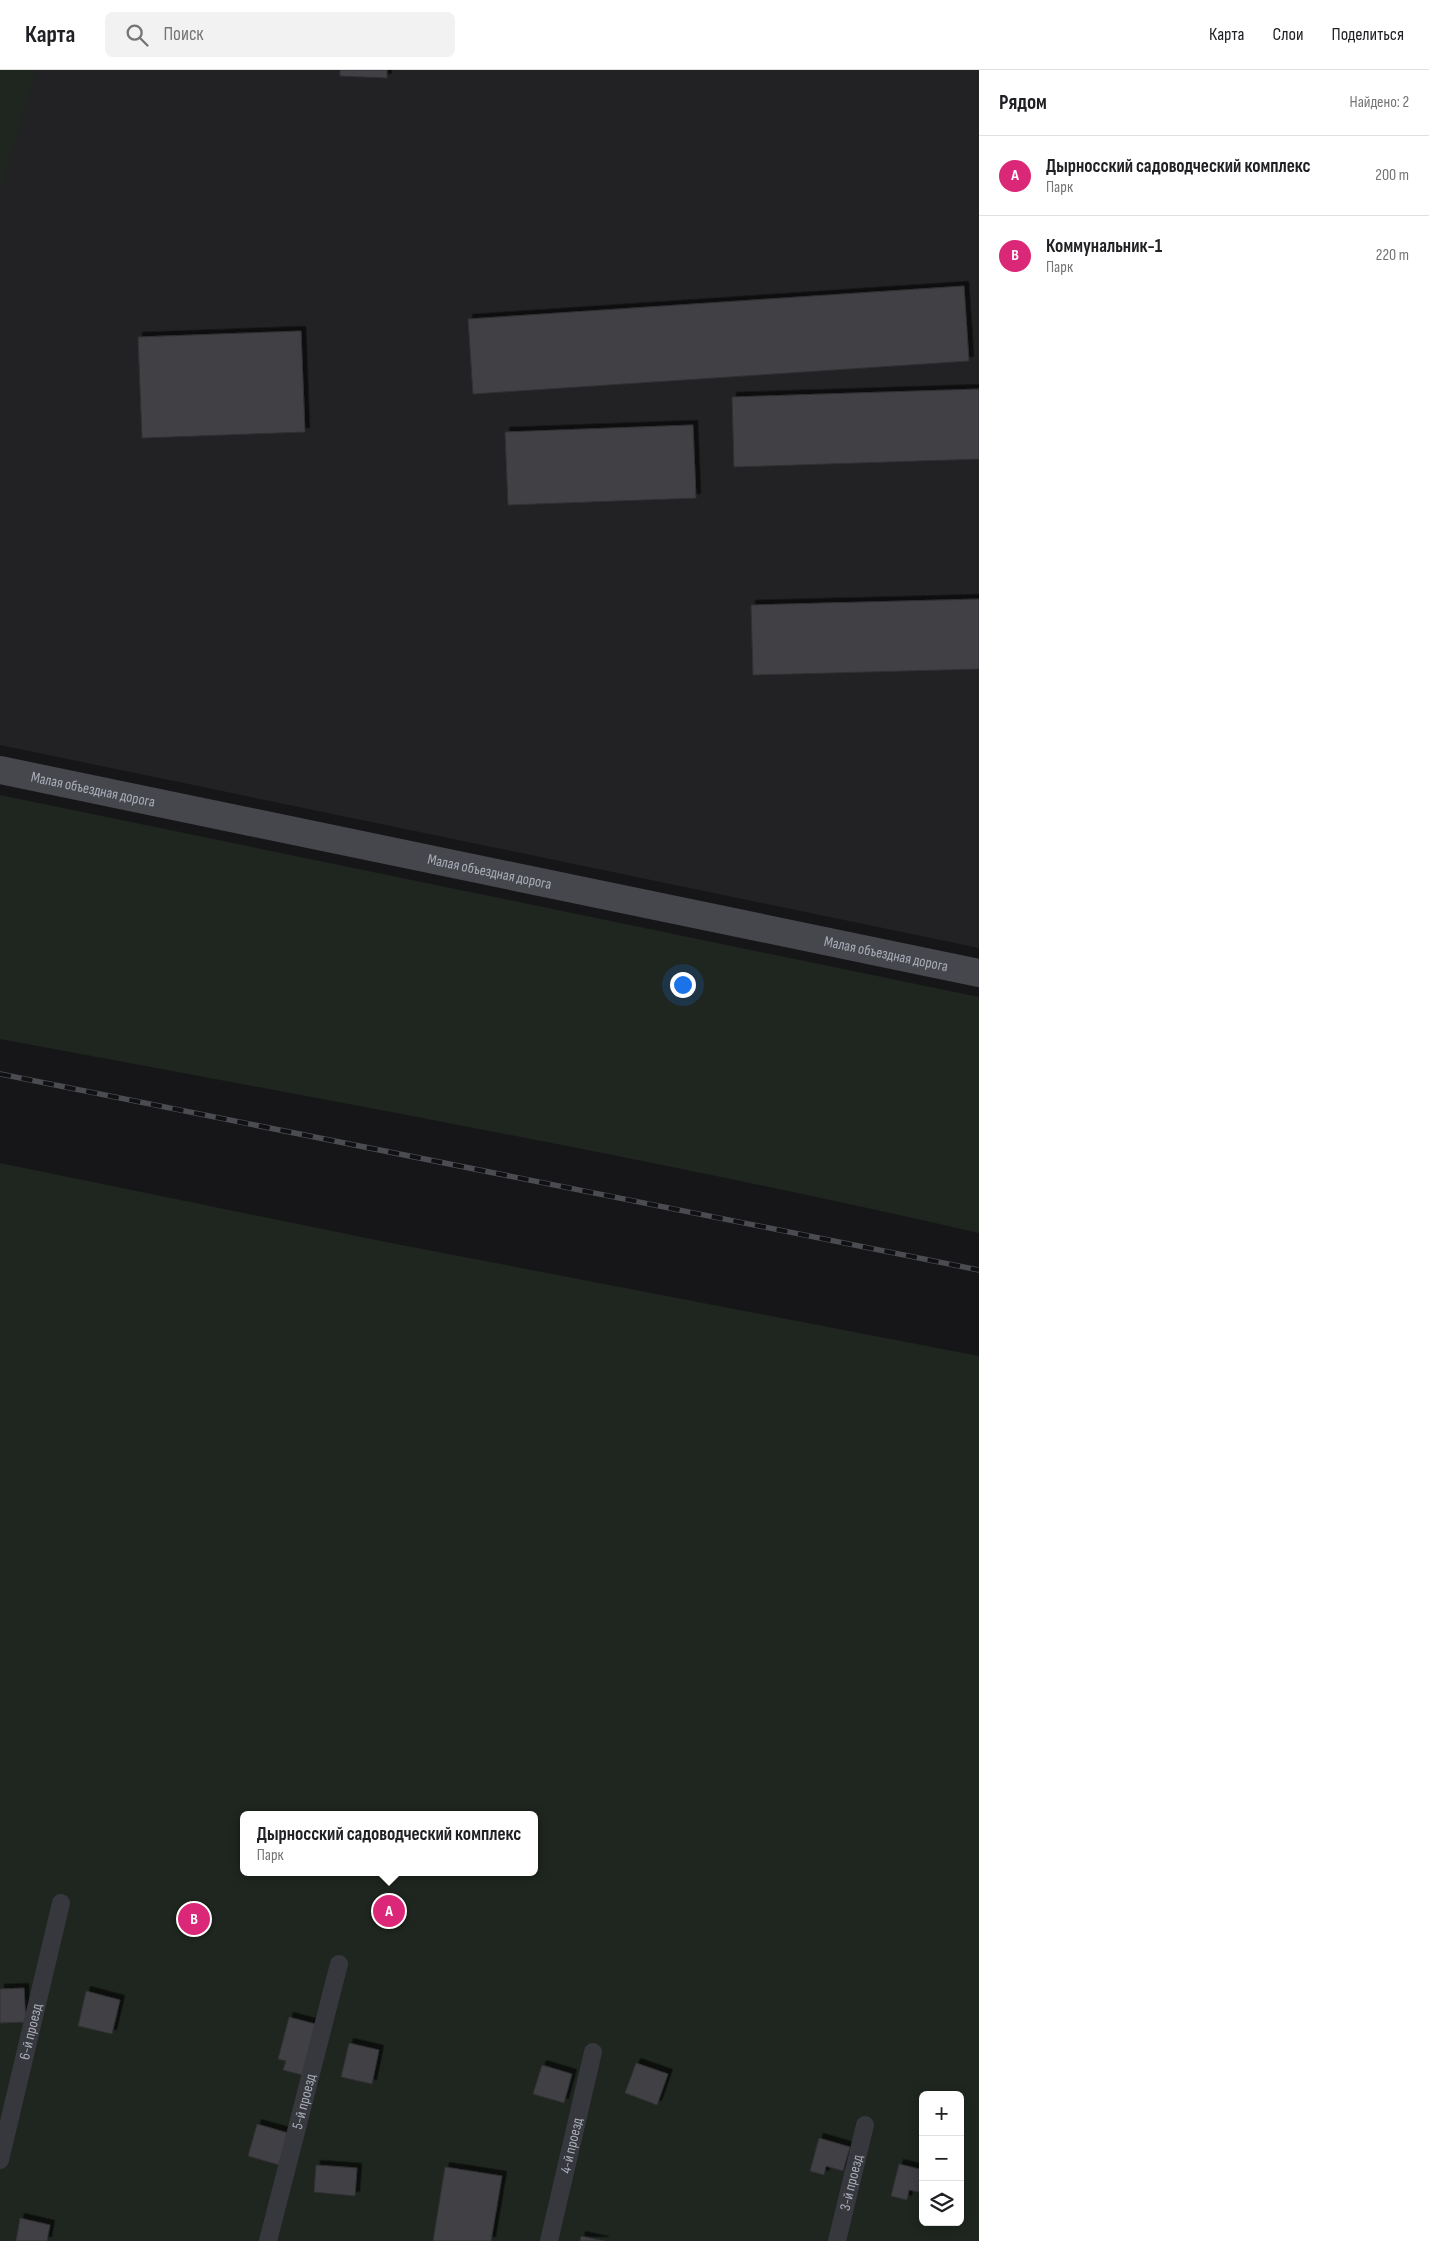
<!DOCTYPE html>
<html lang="ru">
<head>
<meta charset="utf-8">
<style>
  :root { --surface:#fff; --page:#f2f2f2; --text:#202124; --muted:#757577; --line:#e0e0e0; --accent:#db2777 }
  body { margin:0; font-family:"Sofia Sans Condensed",sans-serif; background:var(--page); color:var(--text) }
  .controls { position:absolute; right:15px; bottom:15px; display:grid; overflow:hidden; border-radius:8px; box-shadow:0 2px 12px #0003 }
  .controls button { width:45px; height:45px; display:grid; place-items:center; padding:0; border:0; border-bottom:1px solid var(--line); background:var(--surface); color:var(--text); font:25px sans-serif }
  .you { position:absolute; left:682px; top:914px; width:18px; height:18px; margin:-12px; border:4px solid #fff; border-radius:50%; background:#1a73e8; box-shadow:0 0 0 8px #1a73e833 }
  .badge { display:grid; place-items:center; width:32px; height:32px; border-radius:50%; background:var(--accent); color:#fff; font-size:16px; font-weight:700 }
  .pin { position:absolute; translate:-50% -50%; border:2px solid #fff; box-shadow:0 1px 5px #0006 }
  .popup { position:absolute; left:240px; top:1741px; width:298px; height:65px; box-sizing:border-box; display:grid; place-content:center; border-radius:8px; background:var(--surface); filter:drop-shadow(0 1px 4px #0005); font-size:16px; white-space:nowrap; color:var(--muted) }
  .popup b { font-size:19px; color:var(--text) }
  .popup::after { content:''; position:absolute; left:50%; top:100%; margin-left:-10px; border:10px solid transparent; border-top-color:var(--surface) }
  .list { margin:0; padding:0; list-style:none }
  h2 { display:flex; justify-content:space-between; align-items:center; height:65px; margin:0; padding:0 20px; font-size:21px }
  h2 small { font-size:16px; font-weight:400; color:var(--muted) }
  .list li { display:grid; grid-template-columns:32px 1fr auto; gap:15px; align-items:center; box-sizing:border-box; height:80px; padding:0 20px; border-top:1px solid var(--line) }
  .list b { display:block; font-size:19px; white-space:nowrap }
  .list p { margin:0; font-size:16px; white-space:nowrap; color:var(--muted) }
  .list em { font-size:16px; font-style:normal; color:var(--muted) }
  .icon { flex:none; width:28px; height:28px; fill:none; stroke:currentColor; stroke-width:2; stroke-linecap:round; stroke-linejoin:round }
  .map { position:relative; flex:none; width:979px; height:2171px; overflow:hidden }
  header { display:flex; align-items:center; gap:30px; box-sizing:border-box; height:70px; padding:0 25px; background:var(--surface); border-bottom:1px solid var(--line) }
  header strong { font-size:24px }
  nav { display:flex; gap:28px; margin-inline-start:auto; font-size:18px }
  .search { width:350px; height:45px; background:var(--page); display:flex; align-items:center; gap:12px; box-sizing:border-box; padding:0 18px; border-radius:8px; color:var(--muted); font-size:19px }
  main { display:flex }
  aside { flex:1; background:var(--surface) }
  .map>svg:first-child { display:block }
  .built { fill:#222225 }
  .green { fill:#1e261f; fill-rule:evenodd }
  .building { fill:#404145; stroke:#303034; filter:url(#shadow) }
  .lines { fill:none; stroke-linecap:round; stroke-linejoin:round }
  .lane { stroke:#37383d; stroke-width:18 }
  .secondary { stroke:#45474d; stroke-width:28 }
  .rail-casing { stroke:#4a4c52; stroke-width:5.5 }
  .rail { stroke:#111113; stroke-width:4; stroke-dasharray:11; stroke-linecap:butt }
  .labels { text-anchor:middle; stroke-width:4; stroke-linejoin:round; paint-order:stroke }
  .street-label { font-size:15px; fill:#a8adb8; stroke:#111113 }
</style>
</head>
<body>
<header>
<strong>Карта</strong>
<div class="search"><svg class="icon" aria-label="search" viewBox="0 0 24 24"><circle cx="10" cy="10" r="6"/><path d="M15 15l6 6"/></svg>Поиск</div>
<nav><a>Карта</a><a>Слои</a><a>Поделиться</a></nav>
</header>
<main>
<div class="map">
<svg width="979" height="2171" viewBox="0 0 979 2171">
  <defs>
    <filter id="shadow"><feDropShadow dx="4.5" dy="-4.5" stdDeviation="0" flood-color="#0009"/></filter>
  </defs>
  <rect width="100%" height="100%" fill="#161618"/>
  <path class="built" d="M0,0H979V878L0,675Z"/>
  <path class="green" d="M0,0H36L0,122Z
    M0,725L979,927V1163C655,1089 327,1030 0,969Z
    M0,1093L391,1173L979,1286V2171H0ZM244,1745H534V1802H244ZM923,2025H960V2152H923Z"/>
  <path class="building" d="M340,0H387V8L340,6Z
    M964,216L969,291L473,324L468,249Z
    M301,261L305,362L142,368L138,267Z
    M979,319V389L734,397L732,327Z
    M693,355L696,428L508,435L505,362Z
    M979,529V599L753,605L751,535Z
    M24,1918L26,1952L0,1953V1919Z
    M86,1921L120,1930L112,1964L78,1956Z
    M289,1947L319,1955L306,2006L283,2000L286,1991L278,1989Z
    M349,1973L379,1980L372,2014L341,2007Z
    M636,1993L668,2004L657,2035L625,2023Z
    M542,1995L572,2004L564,2033L533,2024Z
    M257,2054L288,2063L279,2095L248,2086Z
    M819,2068L850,2077L843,2101L826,2096L824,2105L810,2101Z
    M899,2094L923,2100V2123L909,2120L907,2130L891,2126Z
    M316,2095L357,2098L355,2126L314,2122Z
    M445,2097L502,2106L491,2171H433Z
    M20,2148L50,2155L47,2171H16Z
    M581,2166L604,2171H580Z"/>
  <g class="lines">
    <g class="lane">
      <path id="s1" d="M0,2090L61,1833"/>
      <path id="s2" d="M268,2171L339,1894"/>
      <path id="s3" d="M549,2171L593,1982"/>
      <path id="s4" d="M837,2171L865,2055"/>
    </g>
    <path class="secondary" id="s5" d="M0,700L979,903"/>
    <g class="rail-casing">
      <path id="rail" d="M0,1004L979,1200"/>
    </g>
    <use href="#rail" class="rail"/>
  </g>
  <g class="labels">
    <g class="street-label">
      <text dy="5" stroke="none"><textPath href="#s5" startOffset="95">Малая объездная дорога</textPath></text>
      <text dy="5" stroke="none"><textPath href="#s5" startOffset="500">Малая объездная дорога</textPath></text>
      <text dy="5" stroke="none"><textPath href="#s5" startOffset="905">Малая объездная дорога</textPath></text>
      <text dy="5" stroke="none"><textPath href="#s1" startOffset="132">6-й проезд</textPath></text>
      <text dy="5" stroke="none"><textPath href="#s2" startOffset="144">5-й проезд</textPath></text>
      <text dy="5" stroke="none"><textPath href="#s3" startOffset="98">4-й проезд</textPath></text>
      <text dy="5" stroke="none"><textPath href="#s4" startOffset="60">3-й проезд</textPath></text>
    </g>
  </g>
</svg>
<div class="controls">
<button>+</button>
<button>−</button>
<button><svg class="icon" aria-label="layers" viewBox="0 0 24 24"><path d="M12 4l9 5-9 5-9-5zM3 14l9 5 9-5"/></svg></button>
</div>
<div class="you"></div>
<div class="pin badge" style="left:389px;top:1841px">A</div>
<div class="popup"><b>Дырносский садоводческий комплекс</b>Парк</div>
<div class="pin badge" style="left:194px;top:1849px">B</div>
</div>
<aside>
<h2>Рядом<small>Найдено: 2</small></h2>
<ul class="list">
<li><span class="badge">A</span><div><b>Дырносский садоводческий комплекс</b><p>Парк</p></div><em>200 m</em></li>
<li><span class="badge">B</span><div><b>Коммунальник-1</b><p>Парк</p></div><em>220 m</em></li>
</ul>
</aside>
</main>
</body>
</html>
